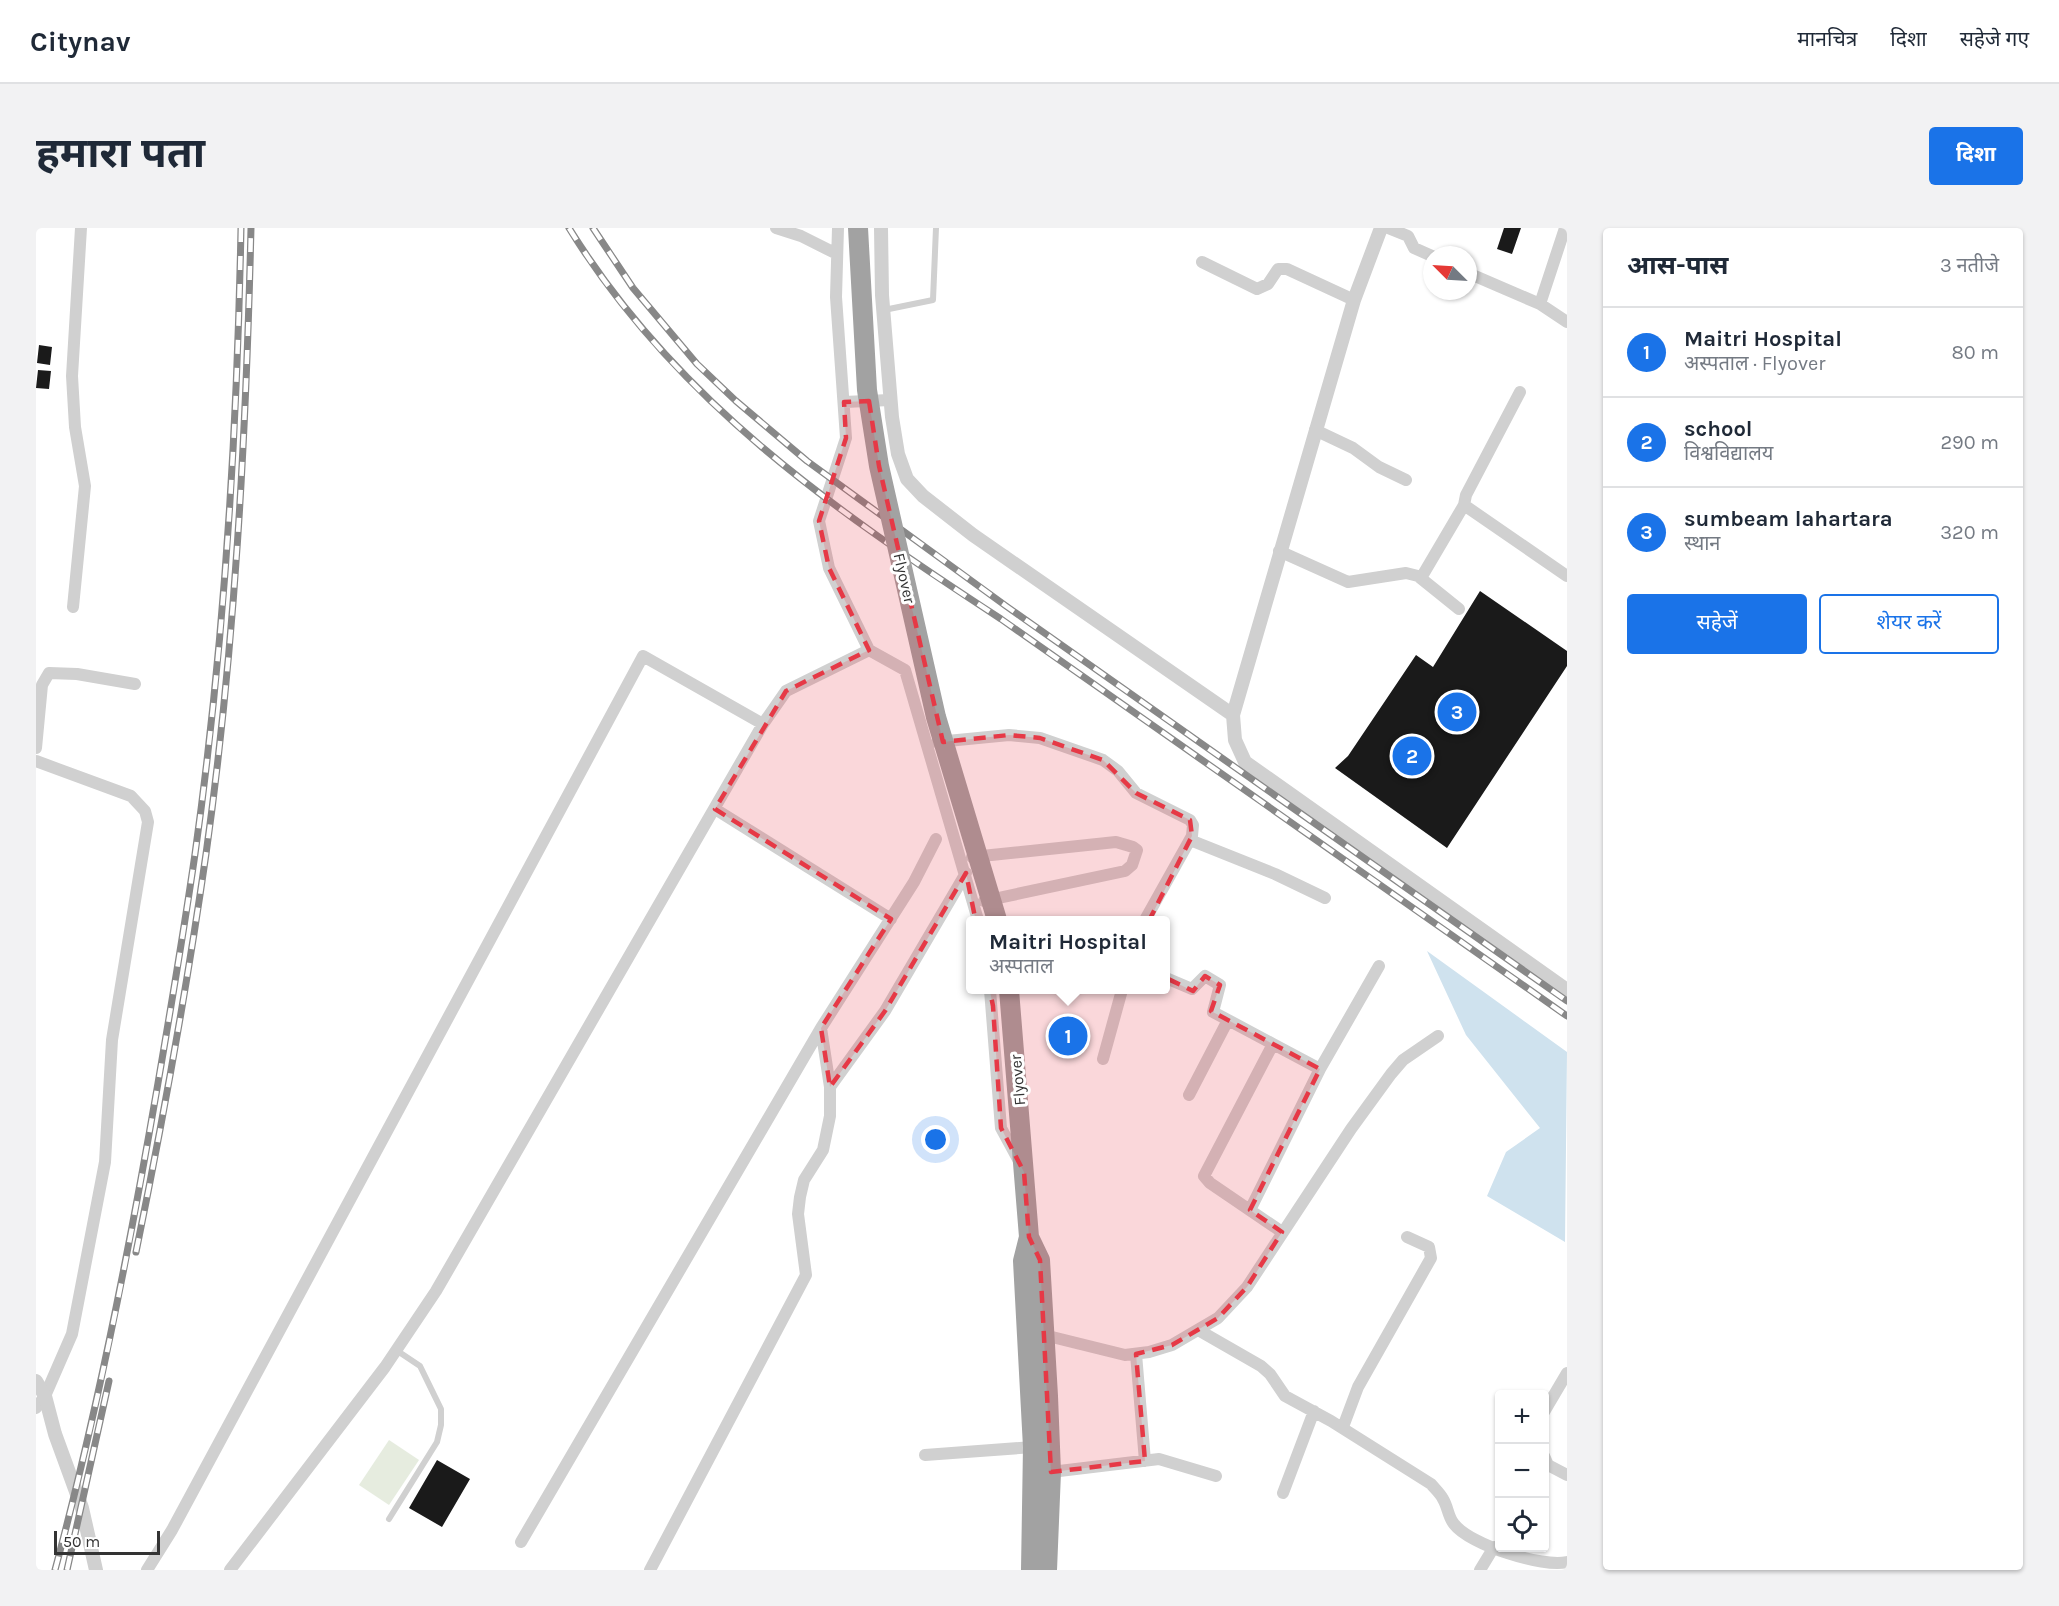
<!DOCTYPE html>
<html lang="hi">
<head>
<meta charset="utf-8">
<style>
  :root { --surface:#fff; --page:#f2f2f3; --text:#1f2937; --muted:#747a83; --line:#e0e1e3; --accent:#1a73e8 }
  body { margin:0; font-family:Karla,"Noto Sans Devanagari",sans-serif; background:var(--page); color:var(--text) }
  .controls { position:absolute; right:18px; bottom:18px; display:grid; overflow:hidden; border-radius:6px; box-shadow:0 2px 4px #0004 }
  .controls button { width:54px; height:54px; display:grid; place-items:center; padding:0; border:0; border-bottom:2px solid var(--line); background:var(--surface); color:var(--text); font:30px sans-serif }
  .compass { position:absolute; left:1387px; top:18px; width:54px; height:54px; border-radius:50%; background:var(--surface); box-shadow:0 2px 4px #0004; rotate:294deg }
  .scale { position:absolute; left:18px; bottom:15px; width:106px; box-sizing:border-box; padding-left:6px; border:3px solid #333; border-top:0; font-size:16px; line-height:21px; white-space:nowrap; color:#333; -webkit-text-stroke:4px #fff; paint-order:stroke }
  .you { position:absolute; left:900px; top:912px; width:21px; height:21px; margin:-15px; border:4px solid #fff; border-radius:50%; background:#1a73e8; box-shadow:0 0 0 9px #1a73e833 }
  .badge { display:grid; place-items:center; width:39px; height:39px; border-radius:50%; background:var(--accent); color:#fff; font-size:20px; font-weight:700 }
  .pin { position:absolute; translate:-50% -50%; border:3px solid #fff; box-shadow:0 2px 6px #0006 }
  .popup { position:absolute; left:930px; top:688px; width:204px; height:78px; box-sizing:border-box; display:grid; place-content:center; border-radius:6px; background:var(--surface); filter:drop-shadow(0 2px 4px #0005); font-size:20px; white-space:nowrap; color:var(--muted) }
  .popup b { font-size:22px; color:var(--text) }
  .popup::after { content:''; position:absolute; left:50%; top:100%; margin-left:-12px; border:12px solid transparent; border-top-color:var(--surface) }
  .list { margin:0; padding:0; list-style:none }
  h2 { display:flex; justify-content:space-between; align-items:center; height:78px; margin:0; padding:0 24px; font-size:26px }
  h2 small { font-size:20px; font-weight:400; color:var(--muted) }
  .list li { display:grid; grid-template-columns:39px 1fr auto; gap:18px; align-items:center; box-sizing:border-box; height:90px; padding:0 24px; border-top:2px solid var(--line) }
  .list b { display:block; font-size:22px; white-space:nowrap }
  .list p { margin:0; font-size:20px; white-space:nowrap; color:var(--muted) }
  .list em { font-size:20px; font-style:normal; color:var(--muted) }
  .actions { display:flex; gap:12px; padding:18px 24px }
  .actions a { flex:1; padding:14px 0; border:2px solid var(--accent); border-radius:6px; text-align:center; font-size:21px; color:var(--accent) }
  .actions .main { background:var(--accent); color:#fff }
  .icon { flex:none; width:33px; height:33px; fill:none; stroke:currentColor; stroke-width:2; stroke-linecap:round; stroke-linejoin:round }
  .map { position:relative; flex:none; width:1531px; height:1342px; overflow:hidden; border-radius:6px }
  header { display:flex; align-items:center; gap:36px; box-sizing:border-box; height:84px; padding:0 30px; background:var(--surface); border-bottom:2px solid var(--line) }
  header strong { font-size:28px }
  nav { display:flex; gap:33px; margin-inline-start:auto; font-size:21px }
  .intro { display:flex; align-items:center; justify-content:space-between; box-sizing:border-box; height:144px; padding:0 36px }
  h1 { margin:0; font-size:42px }
  .button { padding:15px 27px; border-radius:6px; background:var(--accent); color:#fff; font-size:21px; font-weight:700 }
  main { display:flex; gap:36px; padding:0 36px }
  aside { flex:1; background:var(--surface); border-radius:6px; box-shadow:0 2px 4px #0004 }
  .map>svg:first-child { display:block }
  .green { fill:#e6ecdf }
  .water { fill:#cfe2ee }
  .building { fill:#1a1a1a }
  .lines { fill:none; stroke-linecap:round; stroke-linejoin:round }
  .service { stroke:#d0d0d0; stroke-width:6 }
  .minor { stroke:#d0d0d0; stroke-width:12 }
  .tertiary { stroke:#d0d0d0; stroke-width:14 }
  .trunk { stroke:#a2a2a2; stroke-width:20 }
  .rail-casing { stroke:#888; stroke-width:7 }
  .rail { stroke:#fff; stroke-width:4.5; stroke-dasharray:14; stroke-linecap:butt }
  .trunk-bridge { stroke:#a2a2a2; stroke-width:20 }
  .marked { fill:#e63946; fill-opacity:0.2; stroke:#e63946; stroke-width:4.5; stroke-dasharray:12 8; stroke-linejoin:round }
  .labels { text-anchor:middle; stroke-width:6; stroke-linejoin:round; paint-order:stroke }
  .street-label { font-size:16px; fill:#333; stroke:#fff }
</style>
</head>
<body>
<header>
<strong>Citynav</strong>
<nav><a>मानचित्र</a><a>दिशा</a><a>सहेजे गए</a></nav>
</header>
<div class="intro"><h1>हमारा पता</h1><a class="button">दिशा</a></div>
<main>
<div class="map">
<svg width="1531" height="1342" viewBox="0 0 1531 1342">
  <rect width="100%" height="100%" fill="#fff"/>
  <path class="green" d="M353,1212L383,1232L353,1277L323,1257Z"/>
  <path class="water" d="M1391,723L1531,824L1529,1014L1451,968L1470,924L1504,900L1430,807Z"/>
  <path class="building" d="M1468,0H1485L1476,26L1461,21Z
    M3,117L16,119L14,137L1,135Z
    M2,142L15,143L13,161L0,160Z
    M1444,363L1531,423V438L1411,620L1299,540L1312,528L1380,427L1397,439Z
    M1048,797L1050,815L1020,818L1018,801Z
    M401,1232L434,1251L406,1299L373,1280Z"/>
  <g class="lines">
    <path class="service" d="M848,82L897,72L900,0
      M353,1291L401,1214L405,1197V1181L384,1138L360,1122"/>
    <path class="minor" d="M740,0L765,8L801,26
      M802,0L800,69L810,210L783,293L793,340L833,422L869,442L942,692
      M1352,0L1372,8L1378,20L1396,28
      M1166,34L1221,61L1232,56L1242,41H1251L1318,72
      M1432,45L1504,76L1529,0
      M1504,76L1531,94
      M1484,164L1430,267L1428,277L1531,348
      M808,174L854,172
      M1279,202L1317,220L1343,239L1370,252
      M1243,323L1312,354L1370,345L1382,348L1423,381
      M1385,350L1428,277
      M37,379L49,258L39,199L36,148L45,0
      M901,514L973,507L1004,510L1067,532L1082,543L1100,565L1154,592L1157,597L1156,608L1109,692
      M0,520L6,457L13,445L41,446L99,456
      M0,533L95,568L109,583L112,594L76,812L69,934L36,1106L9,1168L0,1180
      M679,581L855,691
      M1154,612L1239,646L1289,670
      M936,629L1080,614L1097,619L1101,622L1096,637L1089,643L948,673
      M1130,750L1156,761L1169,748L1184,757L1177,784L1237,816
      M954,762L965,900L984,935
      M1067,831L1086,762
      M794,859L849,783L930,645
      M1153,867L1192,792
      M1214,982L1284,841L1343,738
      M1246,1004L1174,955L1168,948L1237,816L1284,841
      M1164,1103L1225,1138L1234,1146L1249,1168L1295,1193L1395,1256C1399,1261 1404,1265 1407,1271C1412,1279 1412,1289 1418,1296C1434,1317 1507,1340 1531,1334
      M1008,1107L1089,1127L1113,1124L1136,1117L1182,1090L1211,1059L1315,901L1355,846L1367,832L1402,808
      M1100,1126L1109,1233
      M1508,1184L1531,1145
      M1307,1199L1322,1159L1395,1030L1393,1019L1371,1009
      M889,1227L997,1219
      M1508,1228L1512,1237L1531,1247
      M1015,1244L1123,1231L1180,1248
      M1247,1265L1278,1183
      M485,1314L785,800L878,654L900,611
      M111,1342L136,1302L607,428L727,496
      M194,1342L349,1139L400,1063L727,496L750,463L833,422
      M614,1342L770,1047L762,986L764,969L768,952L787,922L794,888V859L785,800
      M1444,1342L1458,1319"/>
    <path class="tertiary" d="M845,0L846,67L856,189L862,226L871,251L887,268L937,307L1197,487
      M1345,0L1318,72L1197,487L1199,512L1209,534L1531,762
      M0,1153L9,1168L19,1206L46,1280L60,1342"/>
    <path class="trunk" d="M973,762L993,1009L987,1033L997,1219L995,1342
      M993,1009L1004,1032L1012,1168L1015,1244L1011,1342"/>
    <g class="rail-casing">
      <path id="rail" d="M533,0C640,173 798,282 965,391L1531,788
        M557,0L597,60L661,136L700,173L771,233L970,378L1531,773
        M100,1024C127,892 151,759 170,626C199,419 210,208 215,0
        M19,1342C62,1182 94,1018 122,855C135,779 148,702 159,626C188,419 201,209 205,0
        M31,1342L73,1153"/>
    </g>
    <use href="#rail" class="rail"/>
    <path class="trunk-bridge" d="M822,0L831,162L843,238L900,489L961,692"/>
  </g>
  <path class="marked" d="M833,173L843,238L907,514L973,507L1004,510L1067,532L1100,565L1154,592L1156,608L1093,732L1157,763L1169,748L1184,757L1175,783L1284,841L1214,982L1246,1004L1211,1059L1182,1090L1136,1117L1100,1126L1109,1233L1015,1244L1004,1032L993,1009L988,944L965,900L957,778L930,645L849,783L794,859L785,800L855,691L679,581L750,463L833,422L793,340L783,293L810,210L808,174Z"/>
  <g class="labels">
    <g class="street-label">
      <text transform="translate(869 350) rotate(77)" y="6">Flyover</text>
      <text transform="translate(981 852) rotate(-95)" y="6">Flyover</text>
    </g>
  </g>
</svg>
<div class="controls">
<button>+</button>
<button>−</button>
<button><svg class="icon" aria-label="locate" viewBox="0 0 24 24"><circle cx="12" cy="12" r="6"/><path d="M12 2v4M12 18v4M2 12h4M18 12h4"/></svg></button>
</div>
<svg class="compass" viewBox="-18 -18 36 36"><path d="M0-13l5 13h-10z" fill="#e53935"/><path d="M0 13l5-13h-10z" fill="#747a83"/></svg>
<div class="scale">50 m</div>
<div class="you"></div>
<div class="pin badge" style="left:1032px;top:808px">1</div>
<div class="popup"><b>Maitri Hospital</b>अस्पताल</div>
<div class="pin badge" style="left:1376px;top:528px">2</div>
<div class="pin badge" style="left:1421px;top:484px">3</div>
</div>
<aside>
<h2>आस-पास<small>3 नतीजे</small></h2>
<ul class="list">
<li><span class="badge">1</span><div><b>Maitri Hospital</b><p>अस्पताल · Flyover</p></div><em>80 m</em></li>
<li><span class="badge">2</span><div><b>school</b><p>विश्वविद्यालय</p></div><em>290 m</em></li>
<li><span class="badge">3</span><div><b>sumbeam lahartara</b><p>स्थान</p></div><em>320 m</em></li>
</ul>
<div class="actions"><a class="main">सहेजें</a><a>शेयर करें</a></div>
</aside>
</main>
</body>
</html>
